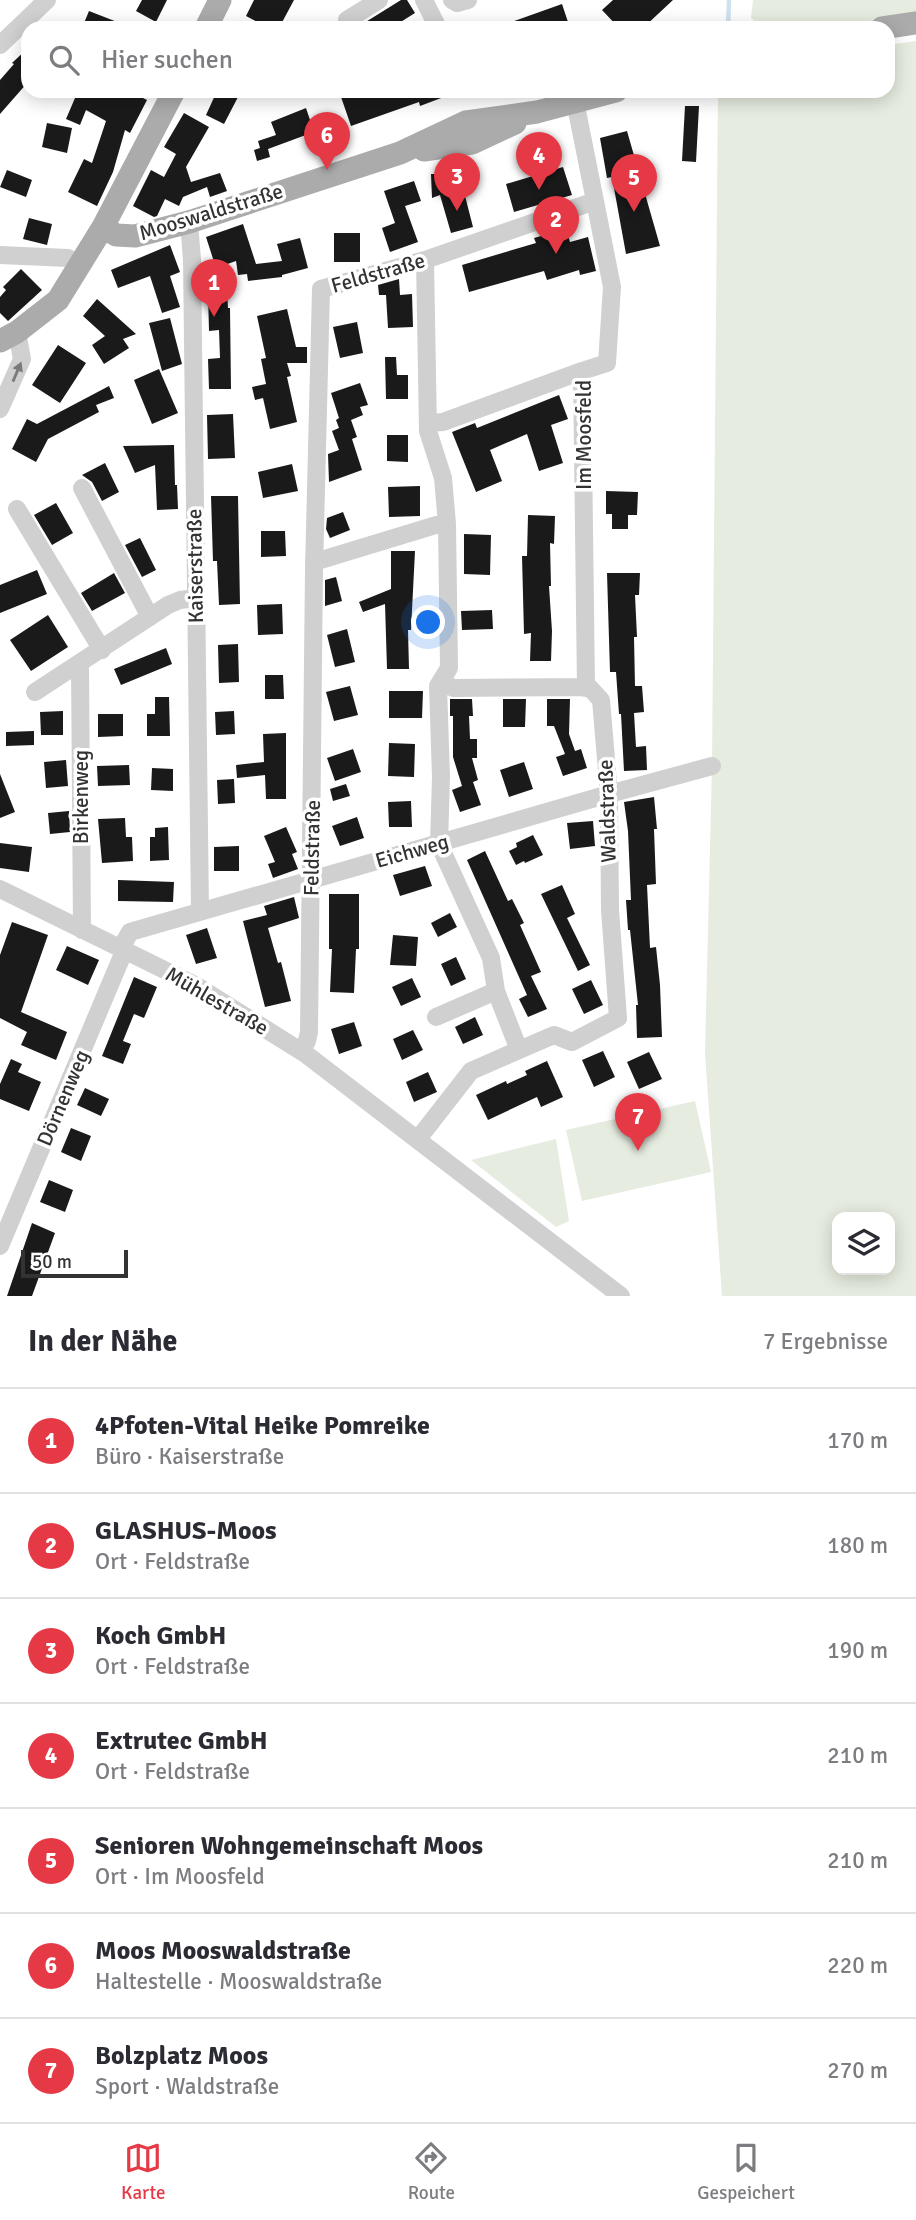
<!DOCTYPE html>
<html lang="de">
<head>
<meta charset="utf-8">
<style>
  :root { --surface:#fff; --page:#f2f2f3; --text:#2b2b33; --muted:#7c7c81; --line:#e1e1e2; --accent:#e63946 }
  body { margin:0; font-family:Signika,sans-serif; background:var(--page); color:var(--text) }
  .controls { position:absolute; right:21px; bottom:21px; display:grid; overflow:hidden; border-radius:14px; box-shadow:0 4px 18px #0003 }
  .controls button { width:63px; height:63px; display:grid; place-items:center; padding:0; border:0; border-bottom:2px solid var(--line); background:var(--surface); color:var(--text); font:35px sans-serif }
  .scale { position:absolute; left:21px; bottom:18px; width:107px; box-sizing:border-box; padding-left:7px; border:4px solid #333; border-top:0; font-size:19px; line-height:24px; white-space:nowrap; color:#333; -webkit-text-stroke:5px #fff; paint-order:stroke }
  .you { position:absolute; left:429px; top:623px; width:24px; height:24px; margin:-18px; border:5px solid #fff; border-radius:50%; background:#1a73e8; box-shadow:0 0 0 10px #1a73e833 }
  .badge { display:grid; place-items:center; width:46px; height:46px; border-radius:50%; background:var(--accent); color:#fff; font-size:23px; font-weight:700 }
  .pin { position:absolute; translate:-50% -58px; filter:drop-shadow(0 2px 4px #0008) }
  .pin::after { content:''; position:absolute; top:37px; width:24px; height:21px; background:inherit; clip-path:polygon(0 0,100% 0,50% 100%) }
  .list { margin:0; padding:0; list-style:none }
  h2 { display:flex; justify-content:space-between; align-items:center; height:91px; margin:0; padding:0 28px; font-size:30px }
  h2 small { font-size:23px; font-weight:400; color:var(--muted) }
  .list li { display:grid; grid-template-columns:46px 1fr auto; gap:21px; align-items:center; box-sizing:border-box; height:105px; padding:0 28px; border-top:2px solid var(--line) }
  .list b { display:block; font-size:26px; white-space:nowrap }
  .list p { margin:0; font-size:23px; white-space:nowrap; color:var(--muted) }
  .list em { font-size:23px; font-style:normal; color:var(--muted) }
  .icon { flex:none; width:38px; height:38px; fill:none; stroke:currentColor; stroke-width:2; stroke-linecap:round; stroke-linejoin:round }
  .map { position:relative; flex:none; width:916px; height:1296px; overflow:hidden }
  .search { position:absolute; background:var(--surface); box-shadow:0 4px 18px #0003; left:21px; right:21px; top:21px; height:77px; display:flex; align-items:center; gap:18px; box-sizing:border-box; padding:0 24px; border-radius:21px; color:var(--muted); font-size:26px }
  .sheet { height:826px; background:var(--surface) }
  nav { display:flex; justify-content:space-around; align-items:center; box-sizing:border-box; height:98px; border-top:2px solid var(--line); background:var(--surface); font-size:19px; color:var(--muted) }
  nav a { display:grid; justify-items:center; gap:4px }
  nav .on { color:var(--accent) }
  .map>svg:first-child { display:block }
  .green { fill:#e6ecdf; fill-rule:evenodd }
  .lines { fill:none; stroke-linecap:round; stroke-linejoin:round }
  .stream { stroke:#cfe2ee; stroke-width:4.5 }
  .building { fill:#1a1a1a }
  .minor { stroke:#d0d0d0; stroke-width:18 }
  .major { stroke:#ababab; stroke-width:23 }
  .oneway { fill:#7a7a7a }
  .labels { text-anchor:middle; stroke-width:7; stroke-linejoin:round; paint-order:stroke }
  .street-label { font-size:21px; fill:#333; stroke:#fff }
</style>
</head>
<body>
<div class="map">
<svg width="916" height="1296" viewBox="0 0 916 1296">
  <rect width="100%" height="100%" fill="#fff"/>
  <path class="green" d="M753,0H916V17L845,28H762L751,18Z
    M916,41V1296H722L705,1053L712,766L718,91H888V45ZM837,1217H890V1270H837Z
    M695,1101L711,1172L582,1201L566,1130Z
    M556,1139L569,1221L556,1227L471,1160Z"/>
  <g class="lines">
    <path class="stream" d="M728,28L729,0"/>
  </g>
  <path class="building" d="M142,0H167L156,22L136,11Z
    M254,0H294L279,28H269L246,16Z
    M401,0H407L415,13L391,28L386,22L380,26L381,28H356Z
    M613,0H673L643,28H619L602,10Z
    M562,4L570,28H500V26Z
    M89,11L130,27V28H82Z
    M28,48V82L0,114V80L14,64L12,63Z
    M78,91H129L147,100L130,133L125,130L113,172L97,206L68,192L84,159L92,163L106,121L86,110L80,125L66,119Z
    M217,91H226L238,97L224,124L206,115Z
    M349,91H457V92L420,106L419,102L351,126L340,94Z
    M685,106H699L696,162L682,161Z
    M306,108L314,132L268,149L270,157L257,161L254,150L260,148L258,141L276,135L271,122Z
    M184,113L209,127L186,167L191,182L220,173L227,191L210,197L207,187L183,197L179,206L165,199L157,216L154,217L133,206L151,170L164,177L176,154L164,147Z
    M47,123L72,128L67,153L42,147Z
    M627,131L660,246L626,254L612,177L607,178L600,138Z
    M563,167L572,195L514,212L506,184Z
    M7,170L32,180L26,197L0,187Z
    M431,174H445V193L442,194L463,188L473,227L451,233L440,195L432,198Z
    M414,181L421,201L405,206L418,242L390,252L382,228L395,223L384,191Z
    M29,218L52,224L47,245L23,239Z
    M243,224L256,264L282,261L277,244L300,238L308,268L282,275V277L248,281L247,274L238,275L236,261L216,268L206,237Z
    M566,229L570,242L588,237L596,271L580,275L579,270L547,280L544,271L469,292L462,265L536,243L534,238Z
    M334,233H360V262H334Z
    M170,245L180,272L170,276L180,307L162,313L150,276L118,288L111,270Z
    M21,269L42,290L8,321L0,313V297L6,290L3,287Z
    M399,279L400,295L412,294L413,327L388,328L386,295H379L378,285Z
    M208,292H227L228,308H230L231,389H209L208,359L220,358L219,330L209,331Z
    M97,299L136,334L123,339L129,348L104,364L92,345L105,336L83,316Z
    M287,309L296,347H307V363H287L291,376L287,377L297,422L270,429L263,398L255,400L252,387L266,384L261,359L266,358L257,316Z
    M170,318L182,364L162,371L149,323Z
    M357,322L363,353L340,358L333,327Z
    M58,345L86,363L60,403L32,385Z
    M385,357H396L397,375H408V399H386Z
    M159,369L178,413L152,424L134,380Z
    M360,383L368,405L360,407L363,415L351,420L357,437L352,439L362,470L329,482L328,454L339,450L332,431L339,428L336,420L339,418L331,393Z
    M109,386L114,398L96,405L99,412L48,439L36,462L12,449L27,419L37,424Z
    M559,395L568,419L551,425L563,463L539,471L527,434L490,450L502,481L476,492L452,432L475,423L477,428Z
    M233,414L235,458L208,459L207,415Z
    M387,435H408V462L387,461Z
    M174,445L175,485H177L178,509L157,510L155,465L135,473L123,446Z
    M105,463L119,492L102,501L92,482L82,475Z
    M292,464L298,491L263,498L258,472Z
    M420,486V516L389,517L388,487Z
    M606,491L638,492L637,515H628V529H612V514H606Z
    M211,496H238L240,604L219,605L217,561H213Z
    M56,503L73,533L52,545L34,515Z
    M343,512L350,530L330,538L326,529L327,518Z
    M528,515L555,516L554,544L550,543L551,586H549L552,631L551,661H530L531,633L524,634L522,556H527Z
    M261,531H285L286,556L261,557Z
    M464,534L491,535L490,575L464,574Z
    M140,538L156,570L142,577L125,545Z
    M391,551H415L411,630H408L409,669H387L385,604L363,612L359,602L391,589Z
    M37,570L47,594L0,613V585Z
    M114,573L125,593L92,611L81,593Z
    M607,573H640L639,595H635L637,637H634L635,686H642L644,712L634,713L636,747L646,746L647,770L624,771L621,714H619L616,672H610Z
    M336,577L342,601L325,606V580Z
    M282,604L283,634L258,635L257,605Z
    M492,610L493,629L462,630L461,611Z
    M48,615L68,647L31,671L10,640Z
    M347,629L355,662L335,667L327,635Z
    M238,644L239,682L219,683L218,645Z
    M166,648L172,664L121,685L114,669Z
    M265,675H283L284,699H265Z
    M350,686L358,715L334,721L326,692Z
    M389,691H423L422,718H389Z
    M155,697H169L170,736H147V714H155Z
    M450,699H472L473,716H469L470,739H477V758H472L478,780L473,782L481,805L460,812L452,790L462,786L453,757V716H450Z
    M503,699H526L525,727H503Z
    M547,699H570L569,734L575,751L581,749L587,768L563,776L556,757L565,754L554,726H547Z
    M63,711V735H41L40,712Z
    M234,711L235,734L216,735L215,712Z
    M98,714H123V736L98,737Z
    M34,731V745L6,746V732Z
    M286,733V799H266L265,775L237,778L236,765L264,762L263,734Z
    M389,743L415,744L414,777L388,776Z
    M353,749L361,772L335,781L327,758Z
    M66,760L68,786L46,788L44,762Z
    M524,762L533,789L509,797L500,770Z
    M129,765L130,785L98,786L97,766Z
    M152,768L173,769V791L151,790Z
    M0,774L15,812L0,818Z
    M234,779L235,803L218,804L217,780Z
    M346,784L350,796L333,801L330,789Z
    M654,797L657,829H654L656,884L647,885L650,948L656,947L660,985L662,1037L637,1038L636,1005H638L630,930H628L626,900H631L628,831L624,802Z
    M411,801L412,827H389L388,802Z
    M69,811L70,832L50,834L48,813Z
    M357,817L364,838L340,846L332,826Z
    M125,818L126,837H132L133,861L102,863L98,819Z
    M593,821L595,846L570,849L567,823Z
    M168,827L169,860L150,861V837H155V828Z
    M286,827L297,852L292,854L298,869L273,878L268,864L275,862L264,836Z
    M533,835L543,855L525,863L524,861L516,865L509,851L517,847L516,843Z
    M0,843L32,847L29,872L0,868Z
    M239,846V871H214V847Z
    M485,851L508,901L512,899L524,923L520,925L541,972L531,976L547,1009L528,1017L519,999L527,995L467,860Z
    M425,866L432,886L400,896L393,875Z
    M118,880L174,882L173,902L118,901Z
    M562,885L575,914L567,918L590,965L578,971L541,894Z
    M329,894H359V949H356L354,993L330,992L332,949H329Z
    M294,897L299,918L268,928L278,963L281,962L291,1001L265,1007L243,921L267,915L264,906Z
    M450,913L457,927L438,937L431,923Z
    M12,922L48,935L21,1012L67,1032L56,1060L21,1045L27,1032L0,1018V955Z
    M207,928L217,958L196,964L186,935Z
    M393,935L418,937L416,966L390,965Z
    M67,946L99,960L88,985L56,970Z
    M456,957L466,979L451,986L441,964Z
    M134,977L157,987L144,1018L134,1014L123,1041L131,1044L123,1064L102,1056Z
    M412,978L421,997L401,1006L392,987Z
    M591,980L603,1005L584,1014L572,989Z
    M475,1017L483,1035L463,1044L455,1027Z
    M354,1022L362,1046L339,1054L331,1029Z
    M413,1030L423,1050L402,1060L393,1039Z
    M603,1051L615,1077L594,1087L582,1060Z
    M649,1052L662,1079L639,1089L627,1062Z
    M11,1059L22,1064L18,1072L41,1082L29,1111L0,1099V1084Z
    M547,1061L563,1097L541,1107L537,1097L488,1120L476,1095L506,1081L507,1084L527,1075L525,1071Z
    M428,1072L437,1092L414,1102L406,1082Z
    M85,1088L109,1099L101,1116L77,1105Z
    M71,1128L91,1136L81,1161L61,1152Z
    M49,1180L73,1190L65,1212L40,1202Z
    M32,1223L55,1233L32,1296H7Z"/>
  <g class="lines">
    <path class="minor" d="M424,0L438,28
      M452,0L457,3L468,0
      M347,20L379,0
      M0,45L47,0
      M189,222L192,260L200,911
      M0,255L68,258L82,265
      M425,260L428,431L443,478L447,524L449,668L438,686L441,777L439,844L491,958L496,991L519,1050L554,1035L572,1042L618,1018L610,910L609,794L601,700L589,687L454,688L440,683
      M0,409L22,359L17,332
      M428,423L443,422L582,371
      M82,488L150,617
      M17,509L102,650
      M314,560H321L436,525L447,524
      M80,664L82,930
      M586,688L582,371L607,363L612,287L595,201
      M35,692L168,605L180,600L195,598
      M0,889L197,986L307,1055L621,1296
      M121,948L130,932L609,794L712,766
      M436,1017L496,991
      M301,1051L307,1041L309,1032L314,569L321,289L425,260L595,201L575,101
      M418,1139L471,1071L519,1050
      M0,1246L125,949"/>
    <path class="major" d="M206,28L220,0
      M882,28L916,23
      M424,150L472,143L515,123
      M103,227L116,235L135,236L189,222L400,153L466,122L537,112L616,91
      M0,341L17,332L58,300L103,227L174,91"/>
  </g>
  <defs><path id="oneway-solid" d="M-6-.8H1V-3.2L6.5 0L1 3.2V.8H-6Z" transform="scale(1.75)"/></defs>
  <use class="oneway" href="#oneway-solid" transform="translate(17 372) rotate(-67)"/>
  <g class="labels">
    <g class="street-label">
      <text transform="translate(211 212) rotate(-17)" y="7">Mooswaldstraße</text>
      <text transform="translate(378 273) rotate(-16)" y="7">Feldstraße</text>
      <text transform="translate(584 435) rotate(-90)" y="7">Im Moosfeld</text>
      <text transform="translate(195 566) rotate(-91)" y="7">Kaiserstraße</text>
      <text transform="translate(81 797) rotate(-90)" y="7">Birkenweg</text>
      <text transform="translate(607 811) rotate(-92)" y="7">Waldstraße</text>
      <text transform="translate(312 848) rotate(-89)" y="7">Feldstraße</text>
      <text transform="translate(412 851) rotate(-16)" y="7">Eichweg</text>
      <text transform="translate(217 1001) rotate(30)" y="7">Mühlestraße</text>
      <text transform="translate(63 1098) rotate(-67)" y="7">Dörnenweg</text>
    </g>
  </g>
</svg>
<div class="controls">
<button><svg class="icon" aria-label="layers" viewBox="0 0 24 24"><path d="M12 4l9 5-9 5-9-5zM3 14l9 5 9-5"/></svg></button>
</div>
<div class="scale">50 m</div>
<div class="you"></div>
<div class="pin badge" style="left:214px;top:317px">1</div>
<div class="pin badge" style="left:556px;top:254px">2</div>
<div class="pin badge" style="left:457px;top:211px">3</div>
<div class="pin badge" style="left:539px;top:190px">4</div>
<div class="pin badge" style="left:634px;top:212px">5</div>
<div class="pin badge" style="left:327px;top:170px">6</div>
<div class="pin badge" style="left:638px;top:1151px">7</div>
<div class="search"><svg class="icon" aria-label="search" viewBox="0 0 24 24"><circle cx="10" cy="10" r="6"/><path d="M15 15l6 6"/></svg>Hier suchen</div>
</div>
<section class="sheet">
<h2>In der Nähe<small>7 Ergebnisse</small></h2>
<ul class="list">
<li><span class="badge">1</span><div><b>4Pfoten-Vital Heike Pomreike</b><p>Büro · Kaiserstraße</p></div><em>170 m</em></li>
<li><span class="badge">2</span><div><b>GLASHUS-Moos</b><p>Ort · Feldstraße</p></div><em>180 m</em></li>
<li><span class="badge">3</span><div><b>Koch GmbH</b><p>Ort · Feldstraße</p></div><em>190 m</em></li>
<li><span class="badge">4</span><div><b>Extrutec GmbH</b><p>Ort · Feldstraße</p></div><em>210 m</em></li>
<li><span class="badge">5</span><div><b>Senioren Wohngemeinschaft Moos</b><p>Ort · Im Moosfeld</p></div><em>210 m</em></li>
<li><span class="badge">6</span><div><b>Moos Mooswaldstraße</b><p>Haltestelle · Mooswaldstraße</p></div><em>220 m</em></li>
<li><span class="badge">7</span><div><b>Bolzplatz Moos</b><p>Sport · Waldstraße</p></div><em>270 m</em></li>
</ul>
</section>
<nav>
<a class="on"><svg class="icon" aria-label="map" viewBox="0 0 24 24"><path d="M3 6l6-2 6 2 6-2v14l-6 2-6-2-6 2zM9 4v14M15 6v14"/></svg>Karte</a>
<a><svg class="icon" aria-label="directions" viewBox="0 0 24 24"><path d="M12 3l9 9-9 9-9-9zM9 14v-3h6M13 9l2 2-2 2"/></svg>Route</a>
<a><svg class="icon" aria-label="saved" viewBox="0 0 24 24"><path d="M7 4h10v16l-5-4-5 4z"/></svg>Gespeichert</a>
</nav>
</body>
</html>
